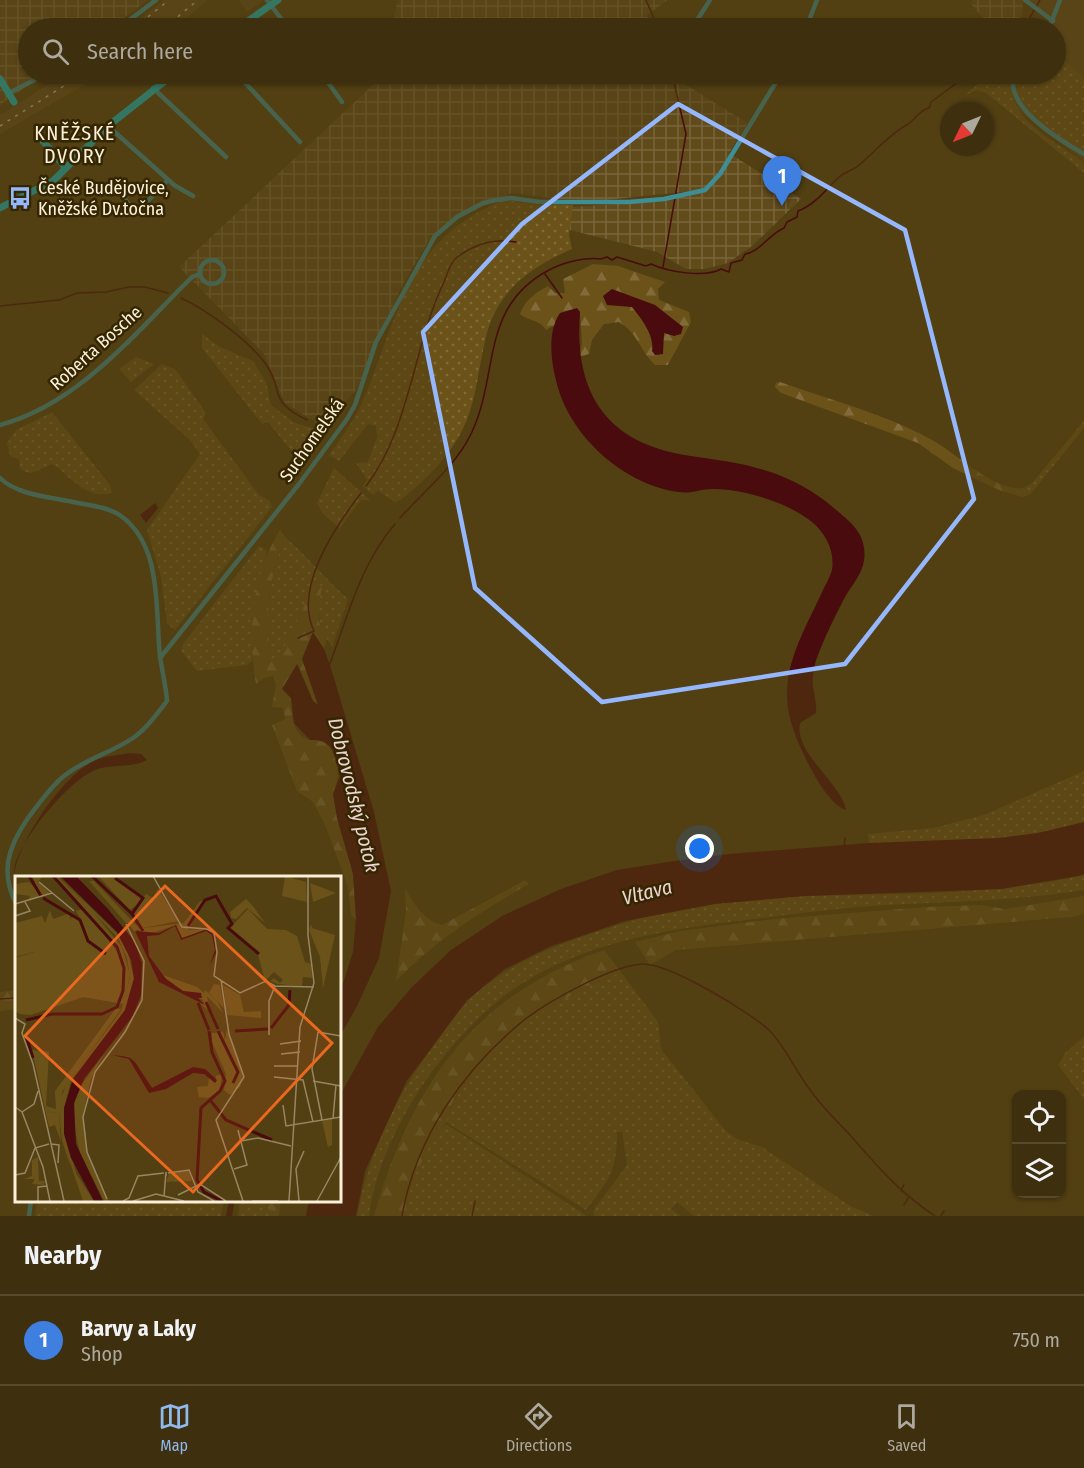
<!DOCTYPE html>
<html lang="en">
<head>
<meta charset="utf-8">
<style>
  :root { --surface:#3e2f0e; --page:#453717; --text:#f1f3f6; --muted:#ada99e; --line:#574a2e; --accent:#90b9f0 }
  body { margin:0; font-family:"Fira Sans Condensed",sans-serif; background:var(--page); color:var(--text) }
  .controls { position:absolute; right:18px; bottom:18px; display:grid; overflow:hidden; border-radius:12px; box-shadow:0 2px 4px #0004 }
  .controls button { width:54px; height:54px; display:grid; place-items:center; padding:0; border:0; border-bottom:2px solid var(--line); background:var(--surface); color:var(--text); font:30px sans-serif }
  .compass { position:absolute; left:940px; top:102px; width:54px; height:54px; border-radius:50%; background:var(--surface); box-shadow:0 2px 4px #0004; rotate:227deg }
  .you { position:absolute; left:700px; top:849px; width:21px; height:21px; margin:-15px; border:4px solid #fff; border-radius:50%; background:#1a73e8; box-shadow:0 0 0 9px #1a73e833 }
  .badge { display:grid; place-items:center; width:39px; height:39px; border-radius:50%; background:var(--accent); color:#fff; font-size:20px; font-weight:700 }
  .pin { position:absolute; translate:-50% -50px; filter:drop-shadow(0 2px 3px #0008) }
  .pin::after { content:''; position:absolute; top:32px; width:21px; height:18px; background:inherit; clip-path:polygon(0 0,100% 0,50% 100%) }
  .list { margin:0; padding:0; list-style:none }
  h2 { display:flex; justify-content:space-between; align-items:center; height:78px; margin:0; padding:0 24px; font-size:26px }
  h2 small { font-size:20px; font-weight:400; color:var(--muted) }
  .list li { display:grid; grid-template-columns:39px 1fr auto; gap:18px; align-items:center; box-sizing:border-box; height:90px; padding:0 24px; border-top:2px solid var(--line) }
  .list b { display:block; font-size:22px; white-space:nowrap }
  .list p { margin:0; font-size:20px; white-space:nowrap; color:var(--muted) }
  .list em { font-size:20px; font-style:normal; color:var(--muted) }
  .icon { flex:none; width:33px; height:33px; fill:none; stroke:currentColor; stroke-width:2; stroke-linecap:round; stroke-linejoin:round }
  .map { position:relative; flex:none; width:1084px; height:1216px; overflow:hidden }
  .search { position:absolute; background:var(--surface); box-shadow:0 2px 4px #0004; left:18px; right:18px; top:18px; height:66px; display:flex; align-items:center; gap:15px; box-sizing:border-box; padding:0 21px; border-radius:33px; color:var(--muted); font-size:22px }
  .sheet { height:168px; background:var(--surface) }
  nav { display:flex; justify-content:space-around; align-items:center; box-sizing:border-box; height:84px; border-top:2px solid var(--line); background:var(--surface); font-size:16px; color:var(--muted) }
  nav a { display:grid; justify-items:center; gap:3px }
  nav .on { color:var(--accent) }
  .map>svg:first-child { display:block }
  .built { fill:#614b1b }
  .industrial { fill:url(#industrial-grid) }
  .grass { fill:url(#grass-dots) }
  .forest { fill:url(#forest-firs) }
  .water { fill:#490b0d }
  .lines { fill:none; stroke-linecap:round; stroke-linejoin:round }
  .stream { stroke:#490b0d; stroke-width:1.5 }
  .canal { stroke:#490b0d; stroke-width:6 }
  .street { stroke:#3d8e96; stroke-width:4.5 }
  .secondary { stroke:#13b8c5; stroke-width:7 }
  .rail { stroke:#c7b99b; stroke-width:1.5; stroke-dasharray:3 6; stroke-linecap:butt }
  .marked { fill:none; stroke:#95b7fd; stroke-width:4.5; stroke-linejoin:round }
  .labels { text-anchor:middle; stroke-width:5; stroke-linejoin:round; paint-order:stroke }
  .poi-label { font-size:18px; fill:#fcf0d9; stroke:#352602; text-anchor:start }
  .street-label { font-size:18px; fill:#fcf0d9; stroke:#352602 }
  .neighbourhood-label { font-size:20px; letter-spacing:1.5px; fill:#fcf0d9; stroke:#352602 }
  .water-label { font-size:20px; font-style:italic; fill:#edd4d1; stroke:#352602 }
  .inset-river { fill:none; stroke:#490b0d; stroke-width:3 }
  .inset-road { fill:none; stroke:#968662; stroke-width:1.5 }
  .view { fill:#ea6820; fill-opacity:0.15; stroke:#ea6820; stroke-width:3 }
  .inset-edge { fill:none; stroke:#fcf0d9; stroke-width:3 }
</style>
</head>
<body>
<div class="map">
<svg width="1084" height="1216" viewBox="0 0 1084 1216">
  <defs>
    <pattern id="industrial-grid" width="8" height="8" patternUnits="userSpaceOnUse" patternTransform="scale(1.5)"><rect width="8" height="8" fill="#614b1b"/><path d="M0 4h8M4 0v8" fill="none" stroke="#79653c"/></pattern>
    <pattern id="grass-dots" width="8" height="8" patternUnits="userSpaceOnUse" patternTransform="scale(1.5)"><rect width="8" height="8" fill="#6b5219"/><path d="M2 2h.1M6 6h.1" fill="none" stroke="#816b3a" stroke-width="1.8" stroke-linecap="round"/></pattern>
    <pattern id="forest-firs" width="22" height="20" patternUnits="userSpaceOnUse" patternTransform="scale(1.5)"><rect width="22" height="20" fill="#6b5219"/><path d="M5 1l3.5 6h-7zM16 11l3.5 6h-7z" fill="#816b3a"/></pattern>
  </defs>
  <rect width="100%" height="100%" fill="#523f12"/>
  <path class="built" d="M164,0H208L174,28H128Z
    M239,0H262L263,1L247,12Z
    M1023,0H1084V161L1004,99L1006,74H1056V28H1041L1049,20Z
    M65,74H103L0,134V115Z"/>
  <path class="industrial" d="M0,0H148L110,28H28V74H45L0,105Z
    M398,0H668L647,15L651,28H391Z
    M973,0H1023L1022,16L1008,28H992L970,3Z
    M379,74H668L748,123L729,153L801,199L753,245L728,263L704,269H686L657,252L566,229L570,207L664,201L702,190L605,200L560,199L512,193L452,221L428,242L403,284L368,360L365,373L355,391L322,426L285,403L264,354L179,267L378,80Z"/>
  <path class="grass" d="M1056,54L1084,78V151C1060,138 1006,105 1018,74H1056Z
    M990,74H1012C1001,116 1055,141 1084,162V173L986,93L977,90L965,95Z
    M505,200L540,205H573L569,235L572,249C530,267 495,292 485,341C479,366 477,392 468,417C455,451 428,479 399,501L395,502L378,491L373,495L363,486L367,480L356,463L368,462L377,437L376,426L368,424L339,461L329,455C341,438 354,421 363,401C399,315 407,237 505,200Z
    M202,334L220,347L253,361L266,382L271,405L295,423L321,431L319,446L300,470L298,459L268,422L262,424L202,348Z
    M136,357L154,364L131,382L119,369Z
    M162,364L175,369L206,413L203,419L259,495L270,501L272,507L175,630L167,624L161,577L147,530L200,454L189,439L134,390Z
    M52,412L110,485L112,493C84,500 72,476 52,464C40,468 32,479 20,468L19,459L10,456L7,443L16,430Z
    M1084,421V428L1030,495L1023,488L1032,483Z
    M334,468L370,500H361L340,528L323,514L317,503Z
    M285,537C308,557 326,580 348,599L332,647L321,630L318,608H305L278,660L271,659C264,612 269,581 285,537Z
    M259,546L267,551L253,617L252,661L247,665L197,671L181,651L183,644Z
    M1084,771V822C1015,843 940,843 869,843L868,834L933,828L984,815Z
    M1084,875V890C1018,901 952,901 886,905C836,908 786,915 737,921C664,930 590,942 526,981C491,1002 462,1033 437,1065C405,1107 376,1163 369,1216H357C369,1153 394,1099 432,1048C444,1032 455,1015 468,1001C496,973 537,953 573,940C630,919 689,904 750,899C862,891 974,900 1084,875Z
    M621,972L658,1022L661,1049L725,1130L737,1139L762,1147L852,1207L874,1216H694L677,1202L671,1209L681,1216H594L593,1211L627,1165L622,1132H617C617,1173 609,1179 586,1210L446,1122C472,1043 550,1003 621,972Z
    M1084,1037V1099L1058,1065L1066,1052Z
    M446,1124L587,1216H404C410,1185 422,1146 446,1124Z
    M37,1200H224L221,1216H35Z
    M240,1200H264L272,1216H238Z"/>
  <path class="forest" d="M593,264L618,266L665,282L658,289L659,300L689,312L691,322L668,365H655C640,351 638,333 619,322L604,324L592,340L589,354L579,357L582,344L580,312L556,320L555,325L546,330C541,320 528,321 520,314C525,300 535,293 548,286L555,293H565L563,279Z
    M780,382C833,401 890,415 939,444C959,457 998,492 1023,488L1030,495L1022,497L1001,491L953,468L918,443L781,393L775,387L776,383Z
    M280,530L285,537C269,580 264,612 271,659L278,660L314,586H322C319,605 314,622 327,638L324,649L318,639L311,640L302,659L319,705L313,701L298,665C294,684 281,731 310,740C314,741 319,738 324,740C331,742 334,757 336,763C342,780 332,784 334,798C337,820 344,839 350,860C355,879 355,900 356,919L351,915L348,887L326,827L313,802L297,791L272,725L285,719L283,708L272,707L276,685L273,676L264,678L256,684C247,634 252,574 280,530Z
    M525,880L529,884C480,912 436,940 396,981L406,911L405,888C413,903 425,921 442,925Z
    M1084,896V914L1071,917L676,950L650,965L635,942L680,931L774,919L926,907L980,905L1005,909Z
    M604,950L621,972C559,999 508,1026 466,1081C461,1088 455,1097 452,1104C449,1111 448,1120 444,1125C423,1152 410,1183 404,1216H374C411,1086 472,996 604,950Z
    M16,990V1009L0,1011V992Z
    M264,1200H281L279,1216H272Z"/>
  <path class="water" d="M612,289L655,305L683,327L681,334L674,336L664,333L663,354L655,355L652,351C655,336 641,318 632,307L607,305L603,296Z
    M577,308L580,312C574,388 602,441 684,455C711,459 738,462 764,470C789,477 816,492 835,509C848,520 862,530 864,548C867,569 855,580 845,597C836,614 827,632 820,650C815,661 812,674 813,686C814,695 817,704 816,713L800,723C794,754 841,782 846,810C830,804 817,780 809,765C795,737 783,711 788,679C793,647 810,619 823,590C826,584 830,577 832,570C835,551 826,534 812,522C787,502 746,490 715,489C702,488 692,494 679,492C624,485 570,436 557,384C551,362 547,332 560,313Z
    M155,503L158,508L146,523L140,515Z
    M313,632L324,649L330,665L374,812L391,891L379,958L357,1006L339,1038V996L353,952L356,919L353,874L337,818L333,794L340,776C335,756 334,739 310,740L294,723L291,698L282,689L297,664L313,701L318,705L302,659Z
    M130,753L141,754L147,760C132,768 114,764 98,769C70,778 23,836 15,865C12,875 16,886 16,897C0,862 62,775 94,761C105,756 118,755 130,753Z
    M1084,822V874L1078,876L1002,889L805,896L715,904L625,921L549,947L505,969L467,1000L406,1082L365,1171L356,1216H306L309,1200H339V1097L378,1027L412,987L451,950L504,915L561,889L617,870L668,862L729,854L869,843L998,838L1038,833Z"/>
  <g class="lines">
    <path class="stream" d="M646,0L658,28
      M1024,28L1040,0
      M663,267L686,134L672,74
      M545,274L562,298
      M181,298C207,310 248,340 265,363C286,392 265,399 307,420
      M0,306L59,300L77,293L106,292L129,287H145L168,293
      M366,486C410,430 413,346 444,282C447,275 450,263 456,258C474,244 494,238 516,242
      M400,518C424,491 455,467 471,434C500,374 479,307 549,270C564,262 585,257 601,259L607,257L612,260L617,257L646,266L651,264C668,272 705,278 721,269L729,272L731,263L742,260L745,254C757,254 772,232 784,228L787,222L797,217L798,211C815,205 826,189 839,177C845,172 853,170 858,166C876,151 888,135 908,124C915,120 919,110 929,108L931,102L969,74
      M298,638L314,631C293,588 335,527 361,493
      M329,666C348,616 360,565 395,524
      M844,846L845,838
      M0,999L16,998
      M901,1191L904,1184
      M904,1205L908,1198
      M402,1216C416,1137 463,1070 524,1020C549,1001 611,966 642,964C669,963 750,1012 770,1031C787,1049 796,1072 811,1091C822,1107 837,1121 850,1135C878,1167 899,1192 935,1216
      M472,1216L475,1201
      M941,1216L944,1211"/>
    <path class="canal" d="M229,1216L232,1200"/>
    <path class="street" d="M267,0L288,28
      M1025,0L1053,21
      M119,28L156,0
      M692,28L710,0
      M806,28L817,0
      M1049,28L1060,0
      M237,74L300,142
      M322,74L342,102
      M1014,74C1004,107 1059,140 1084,154
      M153,88L226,157
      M9,93L46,74
      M108,126L174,185L193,196
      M124,198L132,208H141L168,180
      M200 272a12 12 0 1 1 24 0a12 12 0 1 1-24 0Z
      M0,425C79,404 135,333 192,277L200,274
      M0,478C17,495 50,497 73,502C88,505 109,507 121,516C163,546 155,611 160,656C162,671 166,686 167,701C157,714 146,729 133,738C111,753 85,759 64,776C50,787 39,804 28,818C8,847 0,872 16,904
      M160,658L299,484L347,419L355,405L376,342L435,236L457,217L483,203L496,200L511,198L540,202H629L664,199L705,190L720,174L781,74
      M29,1216L31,1200"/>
    <path class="secondary" d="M238,28L278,0
      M0,79L14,102
      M38,135L64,166
      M0,208L53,181L108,126L174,74"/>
    <path class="rail" d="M134,28L169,0
      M164,28L198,0
      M0,126L83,74"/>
  </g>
  <path d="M0 0H1084V1216H0ZM678,104L905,230L974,499L845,664L602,702L475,588L423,332L522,224Z" fill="#523f12" fill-opacity=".55" fill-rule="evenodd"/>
  <path class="marked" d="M678,104L905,230L974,499L845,664L602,702L475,588L423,332L522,224Z"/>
  <defs>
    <g id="bus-bare" transform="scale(1.8)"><path d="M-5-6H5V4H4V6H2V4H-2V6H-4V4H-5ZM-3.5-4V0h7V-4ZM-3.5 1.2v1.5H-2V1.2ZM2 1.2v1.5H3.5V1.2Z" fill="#95b7fd" stroke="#352602" stroke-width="2.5" paint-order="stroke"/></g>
  </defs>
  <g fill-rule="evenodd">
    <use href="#bus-bare" x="20" y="198"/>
  </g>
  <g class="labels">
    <g class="poi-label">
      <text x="38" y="194">České Budějovice,<tspan x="38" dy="21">Kněžské Dv.točna</tspan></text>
    </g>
    <g class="street-label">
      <text transform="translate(96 348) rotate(-42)" y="6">Roberta Bosche</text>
      <text transform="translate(312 440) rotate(-55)" y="6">Suchomelská</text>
    </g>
    <g class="neighbourhood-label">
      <text x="75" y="140">KNĚŽSKÉ<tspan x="75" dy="23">DVORY</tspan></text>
    </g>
    <g class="water-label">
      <text transform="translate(354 795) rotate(76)" y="7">Dobrovodský potok</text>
      <text transform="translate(647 892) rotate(-14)" y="7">Vltava</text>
    </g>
  </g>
  <g transform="translate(15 876)">
    <rect width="326" height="326" fill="#523f12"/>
    <path d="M17,0H28L23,6L35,17L13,24L15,20L0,18V8L14,6L25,17ZM43,0L101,56L113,77L119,103L110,135L56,205L48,236L47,219L51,209L106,135L115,101L112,82L103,62ZM83,0L99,2L128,22L131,18L138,22L143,13L163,45L128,52L118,37L126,26L115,34ZM270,0L291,6L292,26L267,20ZM74,5H79L122,50L111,47ZM295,7L321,17L298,26ZM231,23L238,30L250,47L232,32L221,43L216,42L215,36ZM68,33L103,76L109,101L103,127L68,121L16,139L5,138L0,135V82L23,75L0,81V47L27,40L30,47L35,34L38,43L55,37V43L58,40L68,48L61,35ZM296,48L297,52L320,59L308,112L305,81L294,54ZM199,108L205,109L209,132L194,117ZM208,109L225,119L229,136L246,135V142L212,139ZM212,153L228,200L225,211L215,219L209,214L211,198L197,166V157L208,156L210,164ZM17,174L34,176L31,230L34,236L44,237L46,266L40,249L34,251ZM89,178L76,203L68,238L73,279L94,325H89L65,277L57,241L62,215ZM48,247L61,297L79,325H68L51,275ZM23,281L24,305H30L29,309L17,308L20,303H9L17,300V284ZM173,294L177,305L151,306L154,298Z" fill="#6b5219"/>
    <path d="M37,0H42L75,32L107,71L115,99L109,128L103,127L109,101L102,72ZM191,24L173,54L191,53L169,62L164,61L161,49L131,59L122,53L120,56L113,47L122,50L123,43L129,52L169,47L185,25ZM233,33L252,53L271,54L282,60L290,86L296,88L297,102L288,101L287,110L263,108L255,105L259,102L265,107L268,104L259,96L250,105L243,79L214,53ZM145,98L182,111L189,117L190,114L203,126L208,137L192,120L195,136L186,128H189L188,124L179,120L184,117L168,115ZM101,132L106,133L47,216L55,289L47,265L44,237L34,236L31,230L41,233L40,215ZM207,198L205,214L193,222L184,221L182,211L193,210L194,201L200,206L201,200Z" fill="#6b5219"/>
    <path d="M232,35L252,53L268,58L278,69L275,81L261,95L217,53Z" fill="#6b5219"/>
    <path d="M317,243V269L313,271L307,245Z" fill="#6b5219"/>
    <path d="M45,0H61L93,33L120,66L127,87L126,119L118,140L69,203L59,227L61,268L88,325H79L56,282L49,258V232L58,203L110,134L119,102L116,84L102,56ZM161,49L167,62L190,54L196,55L199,60L201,77L195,89L200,74L197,59L191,55L166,64L160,50L144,59L132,60L134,80L151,103L168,115L186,117L187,122H183L190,129L144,106L120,55L144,57ZM97,179L107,180L115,182L120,186L137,212L178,191L190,193L202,204L200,207L189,198L178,197L151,213L134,217L114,183Z" fill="#490b0d"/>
    <path class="inset-river" d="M14,0L26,20M77,0L117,38L128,55M100,2L128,22L117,38M28,22L65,44L73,65L91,78M173,50L190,24L201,20L217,48L213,52L244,78M191,126L203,153M183,127L194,154M11,144L37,138H87L102,131L108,115L109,92L102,71L38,0M256,152L274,129L275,114M194,155L197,176L210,205L205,215L186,232L182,304L189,316L207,325M203,155L223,196L218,207M220,155L253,153M11,160L18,182M195,224L211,244L257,264"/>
    <path class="inset-road" d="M138,0L167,51L192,53L199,57L202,76L199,100L225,117L251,105L260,110M24,6L59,35M0,28L37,17M0,40L15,35L10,26M206,104L214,158L229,201L201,244L228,325M260,110L299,111M0,142L10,148L7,157L18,188L49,325M303,156L297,193L307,244M303,156L326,160M254,159V125L260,110M265,168L286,165M266,178L285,176M259,190H283M259,201L288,204L298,246M298,205L326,210M268,229L271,250L326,241M0,231L7,236L28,291L35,325M7,236L19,228L23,215M318,242L321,209M226,265L243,262L276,270M36,268L44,269L43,287M219,293L232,289L223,254M153,297L174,294L183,316L199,325M0,299L10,297L20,272L34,268M163,319L185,308L211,325M149,320L151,296V300M92,323L72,276L68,241L80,196L110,156L127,124L129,85L111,48M23,325V311L32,310M108,325L114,322L123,300L149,297M118,325L141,318L169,325M237,325H263M274,325L285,151L299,107L293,59V0M284,325L281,293L289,275M302,325L326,281"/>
    <path class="view" d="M150,10L317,167L178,316L10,160Z"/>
    <rect width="326" height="326" class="inset-edge"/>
  </g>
</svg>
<div class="controls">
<button><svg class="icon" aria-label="locate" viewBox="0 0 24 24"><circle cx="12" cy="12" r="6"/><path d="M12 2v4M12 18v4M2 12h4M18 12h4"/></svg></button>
<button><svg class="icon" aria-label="layers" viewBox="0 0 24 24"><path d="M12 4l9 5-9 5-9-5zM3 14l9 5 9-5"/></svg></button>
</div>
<svg class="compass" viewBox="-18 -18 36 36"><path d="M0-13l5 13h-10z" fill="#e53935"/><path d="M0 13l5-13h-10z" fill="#ada99e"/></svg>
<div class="you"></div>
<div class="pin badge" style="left:782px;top:206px;background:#3f7fe0">1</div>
<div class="search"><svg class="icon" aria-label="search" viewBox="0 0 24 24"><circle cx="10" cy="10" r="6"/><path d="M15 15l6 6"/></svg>Search here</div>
</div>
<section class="sheet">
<h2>Nearby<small></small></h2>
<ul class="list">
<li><span class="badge" style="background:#3f7fe0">1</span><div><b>Barvy a Laky</b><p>Shop</p></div><em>750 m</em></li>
</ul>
</section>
<nav>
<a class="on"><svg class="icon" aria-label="map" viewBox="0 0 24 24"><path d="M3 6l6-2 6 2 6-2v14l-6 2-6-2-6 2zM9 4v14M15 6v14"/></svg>Map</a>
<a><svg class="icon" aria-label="directions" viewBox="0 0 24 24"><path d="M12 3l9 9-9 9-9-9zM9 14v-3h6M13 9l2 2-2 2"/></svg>Directions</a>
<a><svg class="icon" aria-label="saved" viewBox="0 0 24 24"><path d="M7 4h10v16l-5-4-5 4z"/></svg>Saved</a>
</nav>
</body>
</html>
